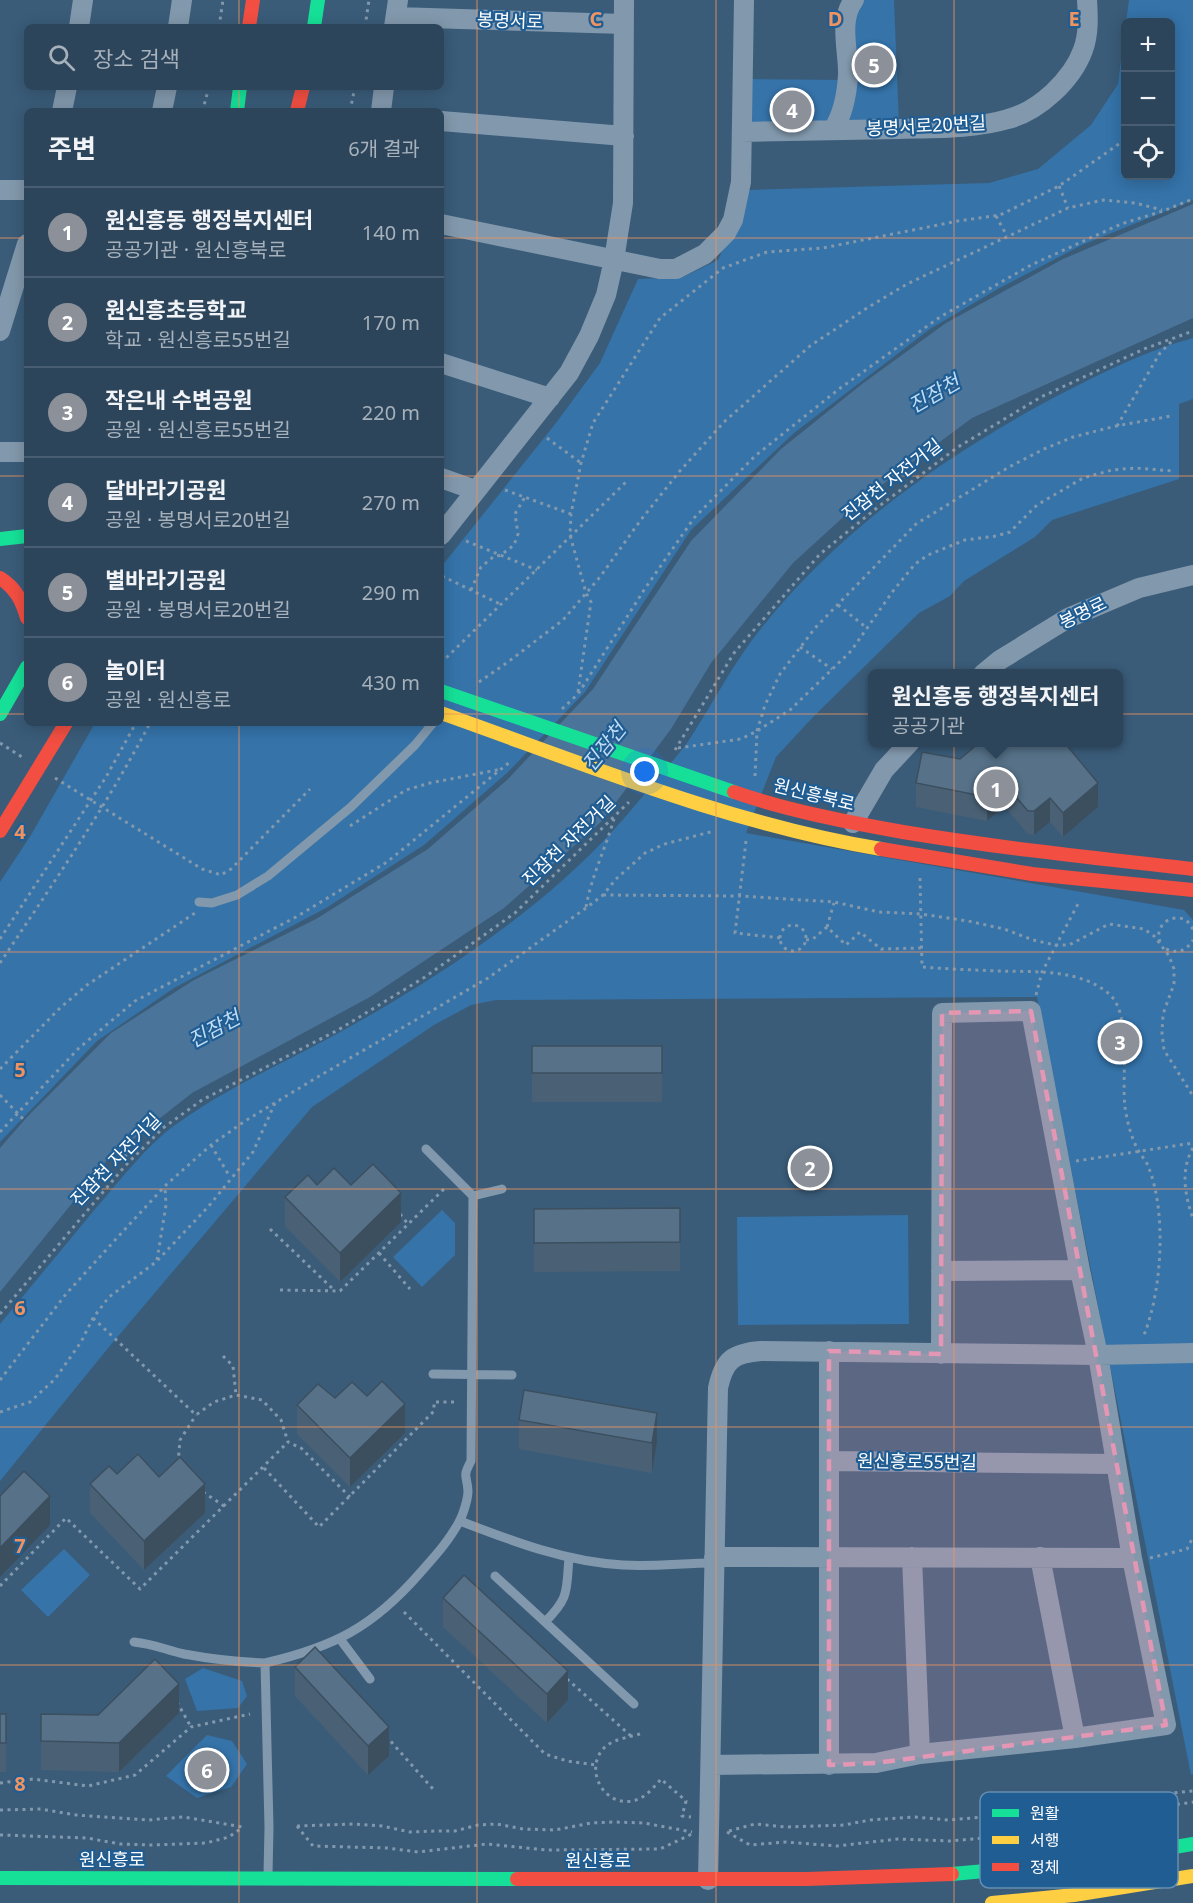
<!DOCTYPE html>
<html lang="ko">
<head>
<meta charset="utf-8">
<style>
  :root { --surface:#2c455b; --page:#384f64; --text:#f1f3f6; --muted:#a6b1bb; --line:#485d71; --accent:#8c9099 }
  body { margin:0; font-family:"Noto Sans","Noto Sans KR",sans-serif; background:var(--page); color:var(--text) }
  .controls { position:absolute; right:18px; top:18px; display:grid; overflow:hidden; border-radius:9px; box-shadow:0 3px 15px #0003 }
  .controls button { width:54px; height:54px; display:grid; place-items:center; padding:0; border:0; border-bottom:2px solid var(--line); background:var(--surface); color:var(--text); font:30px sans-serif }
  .you { position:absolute; left:645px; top:772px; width:21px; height:21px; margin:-15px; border:4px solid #fff; border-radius:50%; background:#1a73e8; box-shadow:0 0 0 9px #1a73e833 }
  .badge { display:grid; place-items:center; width:39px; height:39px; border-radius:50%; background:var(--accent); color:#fff; font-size:20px; font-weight:700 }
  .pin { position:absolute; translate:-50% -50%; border:3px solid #fff; box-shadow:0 2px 6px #0006 }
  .popup { position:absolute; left:868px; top:669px; width:255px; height:78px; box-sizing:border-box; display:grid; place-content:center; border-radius:9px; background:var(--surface); filter:drop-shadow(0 2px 4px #0005); font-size:20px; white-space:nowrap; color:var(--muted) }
  .popup b { font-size:22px; color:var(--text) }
  .popup::after { content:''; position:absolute; left:50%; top:100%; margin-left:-12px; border:12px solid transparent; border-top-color:var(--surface) }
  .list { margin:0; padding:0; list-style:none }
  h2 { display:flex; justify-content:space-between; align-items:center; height:78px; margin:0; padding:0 24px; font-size:26px }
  h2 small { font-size:20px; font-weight:400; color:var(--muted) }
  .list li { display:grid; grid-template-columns:39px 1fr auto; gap:18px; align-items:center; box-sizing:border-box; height:90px; padding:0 24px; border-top:2px solid var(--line) }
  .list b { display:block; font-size:22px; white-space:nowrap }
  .list p { margin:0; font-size:20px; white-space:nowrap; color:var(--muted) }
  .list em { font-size:20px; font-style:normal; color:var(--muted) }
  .icon { flex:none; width:33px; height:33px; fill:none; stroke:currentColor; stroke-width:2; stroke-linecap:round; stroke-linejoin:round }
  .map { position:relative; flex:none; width:1193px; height:1903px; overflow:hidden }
  .search { position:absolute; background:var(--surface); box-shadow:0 3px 15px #0003; left:24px; top:24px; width:420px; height:66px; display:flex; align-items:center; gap:15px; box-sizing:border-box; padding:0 21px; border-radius:9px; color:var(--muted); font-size:22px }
  .panel { position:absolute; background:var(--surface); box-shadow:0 3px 15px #0003; left:24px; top:108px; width:420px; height:618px; border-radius:9px }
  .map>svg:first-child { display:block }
  .green { fill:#3573a9 }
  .water { fill:#4a7499 }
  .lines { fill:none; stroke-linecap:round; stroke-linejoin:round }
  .path { stroke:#8298ac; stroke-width:3; stroke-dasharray:3 4.5; stroke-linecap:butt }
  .lane { stroke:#8298ac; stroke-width:9 }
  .street { stroke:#8298ac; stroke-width:20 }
  .fast { stroke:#16e098; stroke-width:14 }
  .slow { stroke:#ffcf43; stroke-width:14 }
  .jam { stroke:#f24e42; stroke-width:14 }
  .wall { fill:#4a6175 }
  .shaded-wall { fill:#3c4f5f }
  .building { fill:#567188; stroke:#3c4f5f; stroke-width:1.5 }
  .marked { fill:#e497b5; fill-opacity:0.2; stroke:#e497b5; stroke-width:4.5; stroke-dasharray:12 8; stroke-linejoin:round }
  .grid { fill:none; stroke:#f09361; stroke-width:1.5; stroke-opacity:0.55 }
  .labels { text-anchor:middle; stroke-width:4.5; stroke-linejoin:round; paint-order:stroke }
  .street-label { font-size:18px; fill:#fff; stroke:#205d93 }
  .water-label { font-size:20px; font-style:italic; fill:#bedcf5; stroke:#205d93 }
  .key { fill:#205d93; stroke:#638eb3; stroke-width:1.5 }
  .key-label { font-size:16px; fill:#fff }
  .grid-label { font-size:20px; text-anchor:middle; font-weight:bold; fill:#f09361; stroke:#205d93; stroke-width:4.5; stroke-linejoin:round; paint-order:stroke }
</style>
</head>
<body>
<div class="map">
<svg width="1193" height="1903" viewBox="0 0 1193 1903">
  <rect width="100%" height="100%" fill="#3a5c79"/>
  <path class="green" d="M861,0H894L899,125L843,120L849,31Z
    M1129,0H1193V200L1082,245L996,290L930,329L794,433L691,530L585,692L507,773L424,845L326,908L174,988L97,1041L0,1142V882L31,835L95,723H441V567L556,423L600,363L638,279L683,277L718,260L749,190L989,183L1038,169L1091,125L1118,84L1125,27L1126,176H1170V22H1126Z
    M749,79L843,80L829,126L746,128Z
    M1193,338V399L1179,404V479L1052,520L1035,537L964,581L950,596L919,613L813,717L776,757L746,833L1184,910L1193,920V1774L1191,1775L1037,997L496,1000L471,1005L434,1025L312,1107L109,1347L0,1481V1324C32,1285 64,1247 96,1208C121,1180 147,1144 178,1123C232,1084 293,1059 351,1026C426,984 500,936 565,878C599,848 628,815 656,780C668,766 681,752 691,737C714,701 733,664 759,631C838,531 944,456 1055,397C1099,374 1145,351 1193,338Z
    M442,1210L455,1223V1255L422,1287L393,1257Z
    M908,1215L909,1324L738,1325L737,1217Z
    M64,1549L90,1575L48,1617L21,1590Z
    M203,1668L242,1681L247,1696L238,1708L197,1711L185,1679Z
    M207,1735L232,1741L247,1764L231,1787L197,1798L166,1776Z"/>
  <path class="water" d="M1193,204V318L972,418L863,499L793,563L711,663L671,729L602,821L504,908L370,997L192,1093L108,1159L0,1292V1148L27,1117L111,1033L194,980L316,919L428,849L507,780L593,689L691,541L781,449L862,384L946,323L1063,259Z"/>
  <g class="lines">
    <path class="path" d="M219,27L223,0
      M365,27L369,0
      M201,111L206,100L208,87
      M350,111L355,87
      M1170,119L1175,117
      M1059,186L1068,208
      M996,216L1007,236
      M1117,426L1160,353L1174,339
      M547,438L581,463
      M505,490L571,514
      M466,541L537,570
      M442,576L500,604
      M471,590L481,567L493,557L501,555L514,545L518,534L515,514L525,497
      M838,605L867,628
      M800,647L832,669
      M441,663L628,480
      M479,682L508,662L563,620L600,577L640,521L679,472L724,422L810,346L867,308L907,284L1068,208L1103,200L1135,203L1162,210
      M578,692L591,602L586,593L570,535L571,514L581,463L593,423L660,318L723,268L767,252L823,248L958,221L1000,215L1059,186L1126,139
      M562,709L578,694L644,590L694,518L755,456L839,389L940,317L1031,265L1121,224L1163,211L1193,199
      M0,743L22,757
      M678,748L741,739L757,731L790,710L851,651L893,591L915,564L928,555L965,540L996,536L1010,532L1037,505L1083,478L1112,470L1136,468L1173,471
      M675,750L734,653L820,554L878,507L958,447L1041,397L1144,349L1193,331
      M755,776L757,731L765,705L780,674L815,628L916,524L1009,467L1044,449L1073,437L1116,426L1171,416
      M55,778L202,869L221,875L231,869L310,789
      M350,826L406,790L430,783L502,769
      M746,841L735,933L781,938
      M920,878L922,967C947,969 973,970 999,971C1035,972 1079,969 1108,993C1133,1013 1121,1076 1125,1107C1127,1121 1131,1137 1138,1150C1141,1156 1146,1160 1148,1166C1167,1211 1162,1290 1144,1335
      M603,895L740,896L834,902L879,912L921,914L968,921L1004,929L1033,940L1055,945H1069L1109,924L1144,929L1154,936L1161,945L1169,956L1174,969V984L1163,1014L1162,1033L1164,1050L1193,1096
      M586,907C591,878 605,849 614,819
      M780 938a13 13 0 1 1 26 0a13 13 0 1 1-26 0Z
      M827,927L834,903
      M0,939L106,777L136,723
      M806,940L813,939L827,927L846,945L860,932L881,949L921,948
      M1160,942C1152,920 1185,907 1193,930
      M1166,949C1178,954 1186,951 1193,940
      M0,963C52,885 106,807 150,723
      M1036,995L1042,972L1079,902
      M0,1069L60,1008L87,985L195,913
      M0,1095L24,1120
      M0,1132L79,1048L135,1001L296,917L387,862L511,761
      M211,1145L230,1177
      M1193,1148C1180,1170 1185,1195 1193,1219
      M117,1153L132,1158
      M1076,1161L1193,1143
      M400,1214L408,1224
      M270,1229L334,1290
      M379,1253L410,1289
      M157,1260L166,1205L165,1187
      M280,1290L340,1291L446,1187
      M0,1314L125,1166L163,1128L202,1100L338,1030L425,977L515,913L629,802
      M93,1318L196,1415L214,1402L236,1395L262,1400L281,1420L288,1442L301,1448L350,1497
      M223,1356L233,1366L236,1395
      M0,1380L66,1294L127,1227L165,1186L211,1145L245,1121L321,1075L488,978L586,908L603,895L616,879L645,853L665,844L714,831
      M0,1412L30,1402L55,1379L81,1342L93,1318L109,1297L156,1262L208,1207L253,1152L275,1103
      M178,1463L180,1440L196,1415
      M264,1468L319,1527L434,1411V1402H458
      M203,1492L224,1506
      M1150,1558L1187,1549L1193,1537
      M0,1586L66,1518L140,1589L288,1442
      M404,1612L545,1754L567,1761L596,1765
      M567,1679L631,1736
      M177,1702L191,1727
      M640,1734C629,1737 614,1739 605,1747C582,1769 605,1810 636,1800C646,1797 654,1787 661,1779L686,1801L682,1816L691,1817
      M386,1736L433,1789
      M0,1783L33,1779L88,1786L135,1775L191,1727L250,1714
      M0,1810L41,1809L76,1815L148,1820L183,1817L243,1827
      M297,1826L313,1846L387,1848L418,1852L487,1844L547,1850L660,1849L692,1834
      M297,1826L353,1824L382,1826L410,1832L435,1831H455L478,1825L497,1824L523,1829L555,1830L591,1823L613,1822L644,1823L692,1832
      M729,1831L755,1824L787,1827L844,1825L870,1820L914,1817L949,1820L996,1816L1040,1809L1071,1810L1103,1807L1133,1797L1193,1791
      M727,1832L750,1845L786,1842L837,1846L898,1839L951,1841L983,1838L1051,1826L1117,1820L1168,1806L1193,1802
      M0,1835L87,1838L120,1844L152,1845L206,1843L229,1837L243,1827"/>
    <path class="lane" d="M199,902L212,903L237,895L268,876L351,807L415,745L433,723
      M473,1196L502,1189
      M433,1374L512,1375
      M460,1521C512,1541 566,1562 623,1565C653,1567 684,1563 714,1563
      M495,1576L634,1704
      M545,1622C570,1597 566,1591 569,1558
      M340,1639L370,1679
      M134,1642C154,1644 166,1650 184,1654C211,1659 237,1662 265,1663
      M268,1875L269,1827L265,1663C334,1647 373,1627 420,1573C434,1557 449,1541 459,1522C463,1515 468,1499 468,1491C467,1474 462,1478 471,1461L473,1196L426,1149"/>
    <path class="street" d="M396,17L624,24
      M79,27L83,0
      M178,27L182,0
      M394,27L398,0
      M62,111L67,87
      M162,111L167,87
      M381,111L384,87
      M441,121L624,136
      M833,130C843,114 847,94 848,75C849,52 838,20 854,0
      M742,132C794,131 846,130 898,129C933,128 975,129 1008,119C1039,111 1072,80 1083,50C1089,34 1088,16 1087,0
      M0,190H27
      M441,224L660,269H676L705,254L726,233L733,220L741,182L744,0
      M0,331L27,244
      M441,363L550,398
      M0,452H27
      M441,478L475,490
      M441,535L569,373L589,336L606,295L614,260L623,203L624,0
      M983,674L1000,660L1068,618L1139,588L1193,575
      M853,823L884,770L910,742
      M941,1271L1080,1270
      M829,1351V1765
      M829,1461L1115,1464
      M714,1557L1132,1558
      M912,1557L920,1754
      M1040,1557L1075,1738
      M711,1765L876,1763L920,1754L1075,1738L1166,1725L1132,1558L1098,1355L1080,1270L1031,1011L942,1013L941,1354
      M708,1880L718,1388C724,1360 733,1353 761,1351L1098,1355L1193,1353"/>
    <path class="fast" d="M314,27L318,0
      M237,111L240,87
      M0,539L27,536
      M441,691L734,792
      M0,714L27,667
      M952,1874L1085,1862L1193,1844
      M0,1878L517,1879"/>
    <path class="slow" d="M441,713C585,764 730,824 881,849
      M992,1903L1074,1895L1193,1876"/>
    <path class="jam" d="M249,27L253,0
      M297,111L303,87
      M0,578C16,588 22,601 27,618
      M734,792C789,811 847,822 903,832C999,848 1096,858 1193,869
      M0,831L66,723
      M881,849L1032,874L1193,890
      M517,1879H807L952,1874"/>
  </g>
  <path class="wall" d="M922,752L1098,807L1063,837L1050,822L1034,835L1028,834L1004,806L987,821L916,807V783Z
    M532,1046H662V1102H532Z
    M317,1185H351L401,1222L340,1282L285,1226V1197Z
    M680,1208V1271L534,1272V1209Z
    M335,1398L405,1433L350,1487L297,1434V1405Z
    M519,1420L657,1442L652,1473L519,1449Z
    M117,1474L159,1477L205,1513L144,1570L90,1513V1484Z
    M443,1598L568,1700L547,1723L443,1627Z
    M295,1667L389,1756L368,1775L295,1696Z
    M179,1713L119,1772L41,1770V1714L98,1715Z
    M0,1714H6V1772H0Z"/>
  <path class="shaded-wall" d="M1004,783V806L987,821V797Z
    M1098,783V807L1063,837V813Z
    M1050,798V822L1034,835V811Z
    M401,1193V1222L340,1282V1253Z
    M405,1404V1433L350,1487V1458Z
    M657,1413V1442L652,1473V1443Z
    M205,1484V1513L144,1570V1541Z
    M50,1496V1525L0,1577V1548Z
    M568,1671V1700L547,1723V1694Z
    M179,1684V1713L119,1772V1743Z
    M389,1727V1756L368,1775V1746Z"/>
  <path class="building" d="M980,742H1057L1059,746L1064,742L1098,783L1063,813L1050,798L1034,811H1028L1004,783L987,797L916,783L922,752L960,759Z
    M532,1046H662V1073H532Z
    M373,1164L401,1193L340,1253L285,1197L308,1175L317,1185L334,1168L351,1185Z
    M680,1208V1242L534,1243V1209Z
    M382,1381L405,1404L350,1458L297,1405L318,1384L335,1398L352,1382L367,1396Z
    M524,1390L657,1413L652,1443L519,1420Z
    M138,1454L159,1477L180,1457L205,1484L144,1541L90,1484L109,1466L117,1474Z
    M24,1471L50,1496L0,1548V1496Z
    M464,1575L568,1671L547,1694L443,1598Z
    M315,1647L389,1727L368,1746L295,1667Z
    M155,1659L179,1684L119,1743L41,1741V1714L98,1715Z
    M0,1714H6V1743H0Z"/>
  <path class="marked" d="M1031,1011L1166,1725L876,1763L829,1765V1351L941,1354L942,1013Z"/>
  <path class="grid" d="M239,0V27M477,0V1903M716,0V1903M954,0V1903M239,87V111M0,238H27M441,238H1193M0,476H27M441,476H1193M0,714H27M441,714H1193M239,723V1903M0,952H1193M0,1189H1193M0,1427H1193M0,1665H1193"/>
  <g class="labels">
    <g class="street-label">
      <text transform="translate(510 21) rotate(2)" y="6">봉명서로</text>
      <text transform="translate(926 126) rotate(-3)" y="6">봉명서로20번길</text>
      <text transform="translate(892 480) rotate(-38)" y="6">진잠천 자전거길</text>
      <text transform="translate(1083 613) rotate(-26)" y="6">봉명로</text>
      <text transform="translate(814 795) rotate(14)" y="6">원신흥북로</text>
      <text transform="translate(569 841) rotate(-44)" y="6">진잠천 자전거길</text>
      <text transform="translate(116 1160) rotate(-46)" y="6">진잠천 자전거길</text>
      <text transform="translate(917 1462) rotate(1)" y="6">원신흥로55번길</text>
      <text x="112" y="1866">원신흥로</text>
      <text x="598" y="1867">원신흥로</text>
    </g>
    <g class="water-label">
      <text transform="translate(934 394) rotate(-30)" y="7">진잠천</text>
      <text transform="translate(604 747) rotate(-51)" y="7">진잠천</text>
      <text transform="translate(214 1029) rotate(-28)" y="7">진잠천</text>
    </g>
  </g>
  <rect x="980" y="1792" width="198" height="96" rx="9" class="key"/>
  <rect x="992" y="1809" width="27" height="8" fill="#16e098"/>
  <rect x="992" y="1836" width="27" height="8" fill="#ffcf43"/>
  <rect x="992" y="1863" width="27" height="8" fill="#f24e42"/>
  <g class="key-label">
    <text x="1030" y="1819">원활</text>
    <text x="1030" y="1846">서행</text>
    <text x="1030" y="1873">정체</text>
  </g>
  <g class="grid-label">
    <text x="596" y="26">C</text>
    <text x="835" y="26">D</text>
    <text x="1074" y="26">E</text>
    <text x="20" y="839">4</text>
    <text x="20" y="1077">5</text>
    <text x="20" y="1315">6</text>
    <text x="20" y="1553">7</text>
    <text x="20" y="1791">8</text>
  </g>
</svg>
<div class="controls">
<button>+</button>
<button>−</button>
<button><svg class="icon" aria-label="locate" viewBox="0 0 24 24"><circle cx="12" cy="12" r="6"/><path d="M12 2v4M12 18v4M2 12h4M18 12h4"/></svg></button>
</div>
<div class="you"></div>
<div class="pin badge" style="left:996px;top:789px">1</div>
<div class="popup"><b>원신흥동 행정복지센터</b>공공기관</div>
<div class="pin badge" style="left:810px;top:1168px">2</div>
<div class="pin badge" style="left:1120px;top:1042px">3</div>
<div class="pin badge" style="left:792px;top:110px">4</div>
<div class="pin badge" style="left:874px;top:65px">5</div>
<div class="pin badge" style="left:207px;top:1770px">6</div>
<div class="search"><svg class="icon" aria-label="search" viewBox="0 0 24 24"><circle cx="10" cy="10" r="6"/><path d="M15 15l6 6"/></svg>장소 검색</div>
<section class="panel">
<h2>주변<small>6개 결과</small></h2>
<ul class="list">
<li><span class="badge">1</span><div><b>원신흥동 행정복지센터</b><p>공공기관 · 원신흥북로</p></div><em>140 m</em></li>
<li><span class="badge">2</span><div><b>원신흥초등학교</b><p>학교 · 원신흥로55번길</p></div><em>170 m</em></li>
<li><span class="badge">3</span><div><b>작은내 수변공원</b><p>공원 · 원신흥로55번길</p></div><em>220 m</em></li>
<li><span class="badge">4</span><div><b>달바라기공원</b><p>공원 · 봉명서로20번길</p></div><em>270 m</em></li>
<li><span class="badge">5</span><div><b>별바라기공원</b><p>공원 · 봉명서로20번길</p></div><em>290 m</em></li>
<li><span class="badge">6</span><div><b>놀이터</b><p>공원 · 원신흥로</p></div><em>430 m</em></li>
</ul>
</section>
</div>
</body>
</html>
